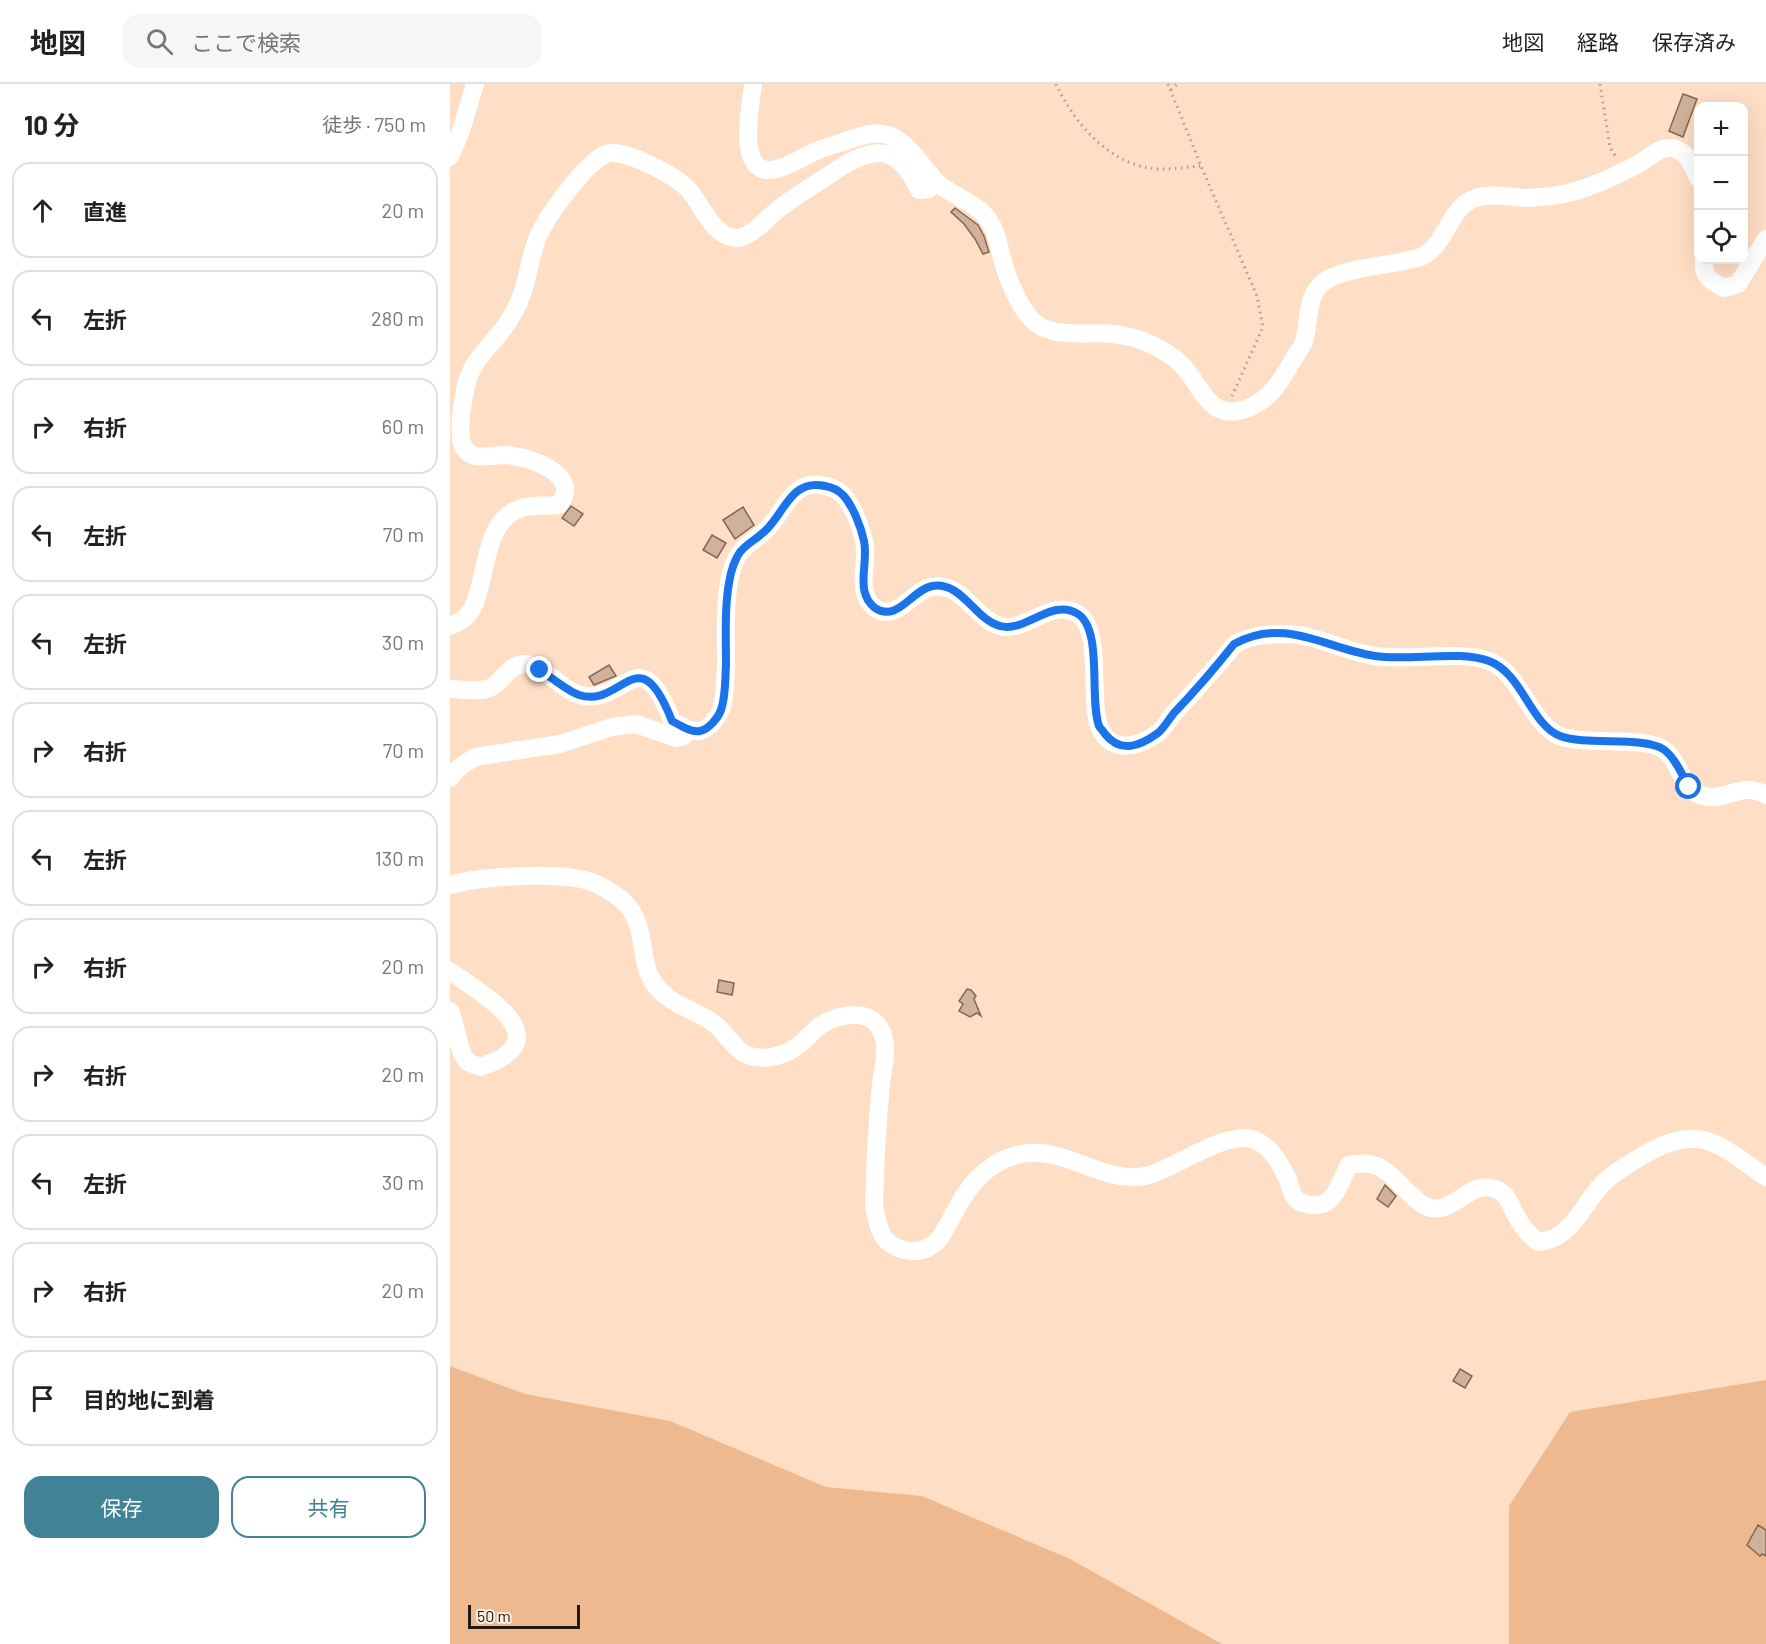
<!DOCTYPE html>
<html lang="ja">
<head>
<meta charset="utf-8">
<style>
  :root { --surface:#fff; --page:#f6f6f6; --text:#222; --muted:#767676; --line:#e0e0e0; --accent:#428296 }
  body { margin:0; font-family:Barlow,"Noto Sans JP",sans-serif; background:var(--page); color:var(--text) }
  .controls { position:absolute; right:18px; top:18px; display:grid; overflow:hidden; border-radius:12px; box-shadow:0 6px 24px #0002 }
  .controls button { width:54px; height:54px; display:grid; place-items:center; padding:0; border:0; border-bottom:2px solid var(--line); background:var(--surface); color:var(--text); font:30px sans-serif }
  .scale { position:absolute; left:18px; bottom:15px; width:112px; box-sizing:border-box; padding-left:6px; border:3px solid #241910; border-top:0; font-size:16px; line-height:21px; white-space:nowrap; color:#241910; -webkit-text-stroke:4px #fdefe5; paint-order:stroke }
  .stop { position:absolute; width:18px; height:18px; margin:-14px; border:4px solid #1a73e8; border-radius:50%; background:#fff }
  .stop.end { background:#1a73e8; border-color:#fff; box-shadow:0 2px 6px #0008 }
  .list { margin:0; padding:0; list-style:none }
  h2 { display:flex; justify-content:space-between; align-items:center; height:78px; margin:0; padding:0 24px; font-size:26px }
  h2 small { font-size:20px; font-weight:400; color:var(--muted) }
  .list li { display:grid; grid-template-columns:39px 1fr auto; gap:18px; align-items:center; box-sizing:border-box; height:96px; margin:0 12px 12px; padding:0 12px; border:2px solid var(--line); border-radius:18px }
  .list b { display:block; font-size:22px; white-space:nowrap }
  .list em { font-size:20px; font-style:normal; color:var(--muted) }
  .actions { display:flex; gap:12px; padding:18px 24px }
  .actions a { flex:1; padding:14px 0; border:2px solid var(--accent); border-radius:18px; text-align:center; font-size:21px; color:var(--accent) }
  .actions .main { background:var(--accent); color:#fff }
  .icon { flex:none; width:33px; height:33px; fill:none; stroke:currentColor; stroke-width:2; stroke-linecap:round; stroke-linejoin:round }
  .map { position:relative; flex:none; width:1316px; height:1560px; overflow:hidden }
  header { display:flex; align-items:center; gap:36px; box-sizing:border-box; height:84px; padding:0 30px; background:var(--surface); border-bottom:2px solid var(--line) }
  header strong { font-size:28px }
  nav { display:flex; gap:33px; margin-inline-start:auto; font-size:21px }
  .search { width:420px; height:54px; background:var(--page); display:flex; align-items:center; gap:15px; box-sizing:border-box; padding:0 21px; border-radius:18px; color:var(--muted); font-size:22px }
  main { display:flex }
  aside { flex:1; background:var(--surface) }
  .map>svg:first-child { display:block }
  .green { fill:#eeb98f }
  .building { fill:#d0b199; stroke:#836751; stroke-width:1.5 }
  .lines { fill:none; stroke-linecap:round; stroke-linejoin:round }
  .path { stroke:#b39a87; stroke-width:3; stroke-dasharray:1.5 4.5; stroke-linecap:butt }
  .minor { stroke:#fff; stroke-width:18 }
  .route { stroke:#1a73e8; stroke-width:8 }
</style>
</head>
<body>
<header>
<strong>地図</strong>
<div class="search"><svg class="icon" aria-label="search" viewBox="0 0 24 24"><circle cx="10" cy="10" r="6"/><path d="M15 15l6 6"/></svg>ここで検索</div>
<nav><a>地図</a><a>経路</a><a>保存済み</a></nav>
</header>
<main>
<aside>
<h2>10 分<small>徒歩 · 750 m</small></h2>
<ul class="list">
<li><svg class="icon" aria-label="ahead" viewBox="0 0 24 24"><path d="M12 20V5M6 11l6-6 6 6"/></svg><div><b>直進</b></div><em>20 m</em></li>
<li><svg class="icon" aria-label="left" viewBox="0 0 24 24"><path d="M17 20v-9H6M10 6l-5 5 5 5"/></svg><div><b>左折</b></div><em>280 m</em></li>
<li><svg class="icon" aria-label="right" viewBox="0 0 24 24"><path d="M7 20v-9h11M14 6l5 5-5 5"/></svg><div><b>右折</b></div><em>60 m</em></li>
<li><svg class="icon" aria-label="left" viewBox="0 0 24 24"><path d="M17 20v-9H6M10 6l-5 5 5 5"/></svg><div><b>左折</b></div><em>70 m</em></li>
<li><svg class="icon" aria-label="left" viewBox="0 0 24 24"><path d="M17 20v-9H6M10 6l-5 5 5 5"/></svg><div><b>左折</b></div><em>30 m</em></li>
<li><svg class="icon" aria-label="right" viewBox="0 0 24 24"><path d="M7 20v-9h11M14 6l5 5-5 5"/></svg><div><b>右折</b></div><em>70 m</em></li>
<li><svg class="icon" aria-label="left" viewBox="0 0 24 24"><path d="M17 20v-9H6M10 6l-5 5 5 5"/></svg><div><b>左折</b></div><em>130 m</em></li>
<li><svg class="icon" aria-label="right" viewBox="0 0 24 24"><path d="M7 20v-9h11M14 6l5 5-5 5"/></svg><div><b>右折</b></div><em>20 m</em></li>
<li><svg class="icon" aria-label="right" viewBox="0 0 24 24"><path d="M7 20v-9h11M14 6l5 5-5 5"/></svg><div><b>右折</b></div><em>20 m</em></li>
<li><svg class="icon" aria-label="left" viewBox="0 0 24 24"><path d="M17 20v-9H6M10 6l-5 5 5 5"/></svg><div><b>左折</b></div><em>30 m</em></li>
<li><svg class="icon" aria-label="right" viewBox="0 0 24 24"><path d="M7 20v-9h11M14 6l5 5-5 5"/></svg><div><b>右折</b></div><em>20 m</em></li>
<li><svg class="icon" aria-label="arrive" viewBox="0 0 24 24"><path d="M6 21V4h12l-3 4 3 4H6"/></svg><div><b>目的地に到着</b></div></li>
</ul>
<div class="actions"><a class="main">保存</a><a>共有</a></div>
</aside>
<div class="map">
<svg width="1316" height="1560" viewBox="0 0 1316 1560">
  <rect width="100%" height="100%" fill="#fedec5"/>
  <path class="green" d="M0,1282L75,1310L220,1337L376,1403L472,1412L620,1475L772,1560H0Z
    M1316,1296V1560H1059V1422L1120,1328Z"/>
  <path class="building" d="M1233,10L1247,15L1233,53L1219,47Z
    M505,124L528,141L534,152L539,168L533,170L525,155L514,140L501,128Z
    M121,422L133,430L124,442L112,434Z
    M293,423L304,441L285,455L273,436Z
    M262,451L276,459L267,474L253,466Z
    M159,581L166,592L144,601L139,593Z
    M269,896L284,899L282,911L267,908Z
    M517,905L521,906L526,912L524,915L531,932L527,929L520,933L509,927L513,920L509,917Z
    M935,1101L946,1112L938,1123L927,1115Z
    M1010,1285L1022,1292L1015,1304L1003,1297Z
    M1308,1441L1316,1446V1472L1312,1470L1310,1472L1297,1461Z"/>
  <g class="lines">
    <path class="path" d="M606,0C624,38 656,77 699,84C715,87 734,83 751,82
      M718,0L751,82L807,212L813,243L782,312
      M1150,0L1160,63L1167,75
      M721,6L727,0"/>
    <path class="minor" d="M303,0C301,21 284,96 327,85C339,82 351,74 362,69C374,63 387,60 399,56C411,52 425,47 438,51C461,59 472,85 489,100C502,111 520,117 533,129C545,141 547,155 551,170C555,189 568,221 581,235C600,256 636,247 662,250C674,251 689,255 700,260C711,265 723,272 732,281C751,300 758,338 796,325C820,316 832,296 844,274C847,269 852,263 854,257C860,238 855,211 875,197C893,185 929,182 950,178C958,176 968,175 975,171C996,158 999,127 1021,116C1038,107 1061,114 1079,114C1091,113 1106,112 1118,109C1142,103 1168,91 1190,79C1200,73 1208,64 1219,64C1235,63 1243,81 1248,94
      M0,73L11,47L25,0
      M1254,176C1252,192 1261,198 1274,204L1288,200L1316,155
      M0,542C9,538 17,534 22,525C38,496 32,435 72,424C81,421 98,422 109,421C133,391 80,373 57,371C46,371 35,374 25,372C21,371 17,368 14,364C6,350 13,314 17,298C23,277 37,265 50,249C59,238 67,225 72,210C78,193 80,175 86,158C94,135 134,80 156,70C173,63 225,92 237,104C253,120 260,152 287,154C300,155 320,131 331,123C345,112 361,103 376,93C416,66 444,52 469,106L479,105L486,97
      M0,605C11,605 26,608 37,605C52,601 58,580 74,580C95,581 111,606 130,611C175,623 189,551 222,637C230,641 241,649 250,647C259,645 268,633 271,626C276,611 275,596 276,581C276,551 274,518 281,489C289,461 296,464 315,447C334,430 341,393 375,402C381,403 388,406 393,411C403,422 411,443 414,457C419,479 404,508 425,524C447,539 462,506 482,503C512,497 525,535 550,542C576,549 602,513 628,530C653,546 639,615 649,642C660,671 689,663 708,649C714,644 719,635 724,629C745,607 765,584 785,560C802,551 817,550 837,550C868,551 895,568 925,572C958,577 1010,566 1039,577C1071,589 1081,641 1110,652C1136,662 1193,652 1213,665C1230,676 1231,704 1250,711C1273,720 1291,696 1316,711
      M0,694L11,682L25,673L110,660L162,643L186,640L226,654L234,652L237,645
      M0,801C32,792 98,789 131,795C150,799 177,815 185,833C195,854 191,879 203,898C219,922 246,925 266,941C276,950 283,963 295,970C309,977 330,973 343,965C354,959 361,948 371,941C385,932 412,925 426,939C433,947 436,958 435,969C435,979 432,990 431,1000C427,1041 425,1082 424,1122C427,1133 428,1148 436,1156C452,1171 475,1171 489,1155C499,1142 505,1125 514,1112C530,1086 557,1067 589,1069C626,1071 657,1099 695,1092C726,1085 775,1045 805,1056C822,1063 832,1083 839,1098C840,1102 841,1107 843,1111C847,1119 858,1122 867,1121C885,1121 891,1095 899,1081C931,1074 940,1091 961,1111C966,1116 974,1123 981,1124C1005,1129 1021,1095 1045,1105C1059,1110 1060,1122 1067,1133C1072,1143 1079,1151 1088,1158C1119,1156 1130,1127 1147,1106C1158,1092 1177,1081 1192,1072C1250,1038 1267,1059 1316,1093
      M0,887C35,912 113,956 30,983C26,981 20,980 17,977C7,966 7,942 0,927"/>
  </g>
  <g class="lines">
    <path class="route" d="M90,586C101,593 117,607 129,611C173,625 188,550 222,637C230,641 241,649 250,647C259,645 268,634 271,626C276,611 275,596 276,581C276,551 274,518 281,489C289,461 296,464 315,447C334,430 341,394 375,402C381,403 388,406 393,411C403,422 411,443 414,457C419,479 404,508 425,524C447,539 462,506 482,502C512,497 525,536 550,542C576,549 602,513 628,530C653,546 639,615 649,642C650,644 654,648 655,650C671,670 690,662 708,649C714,644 719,635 724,629C745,607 765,584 784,560C836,532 876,565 925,572C958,577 1010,566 1039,577C1072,589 1081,641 1110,652C1136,662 1193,652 1213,665C1225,673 1232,691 1239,703"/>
  </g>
</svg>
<div class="controls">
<button>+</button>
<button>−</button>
<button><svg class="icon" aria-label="locate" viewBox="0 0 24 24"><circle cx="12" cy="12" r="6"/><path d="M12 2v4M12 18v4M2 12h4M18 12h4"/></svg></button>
</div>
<div class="scale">50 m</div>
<div class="stop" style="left:1239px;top:703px"></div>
<div class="stop end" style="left:90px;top:586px"></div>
</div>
</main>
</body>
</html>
